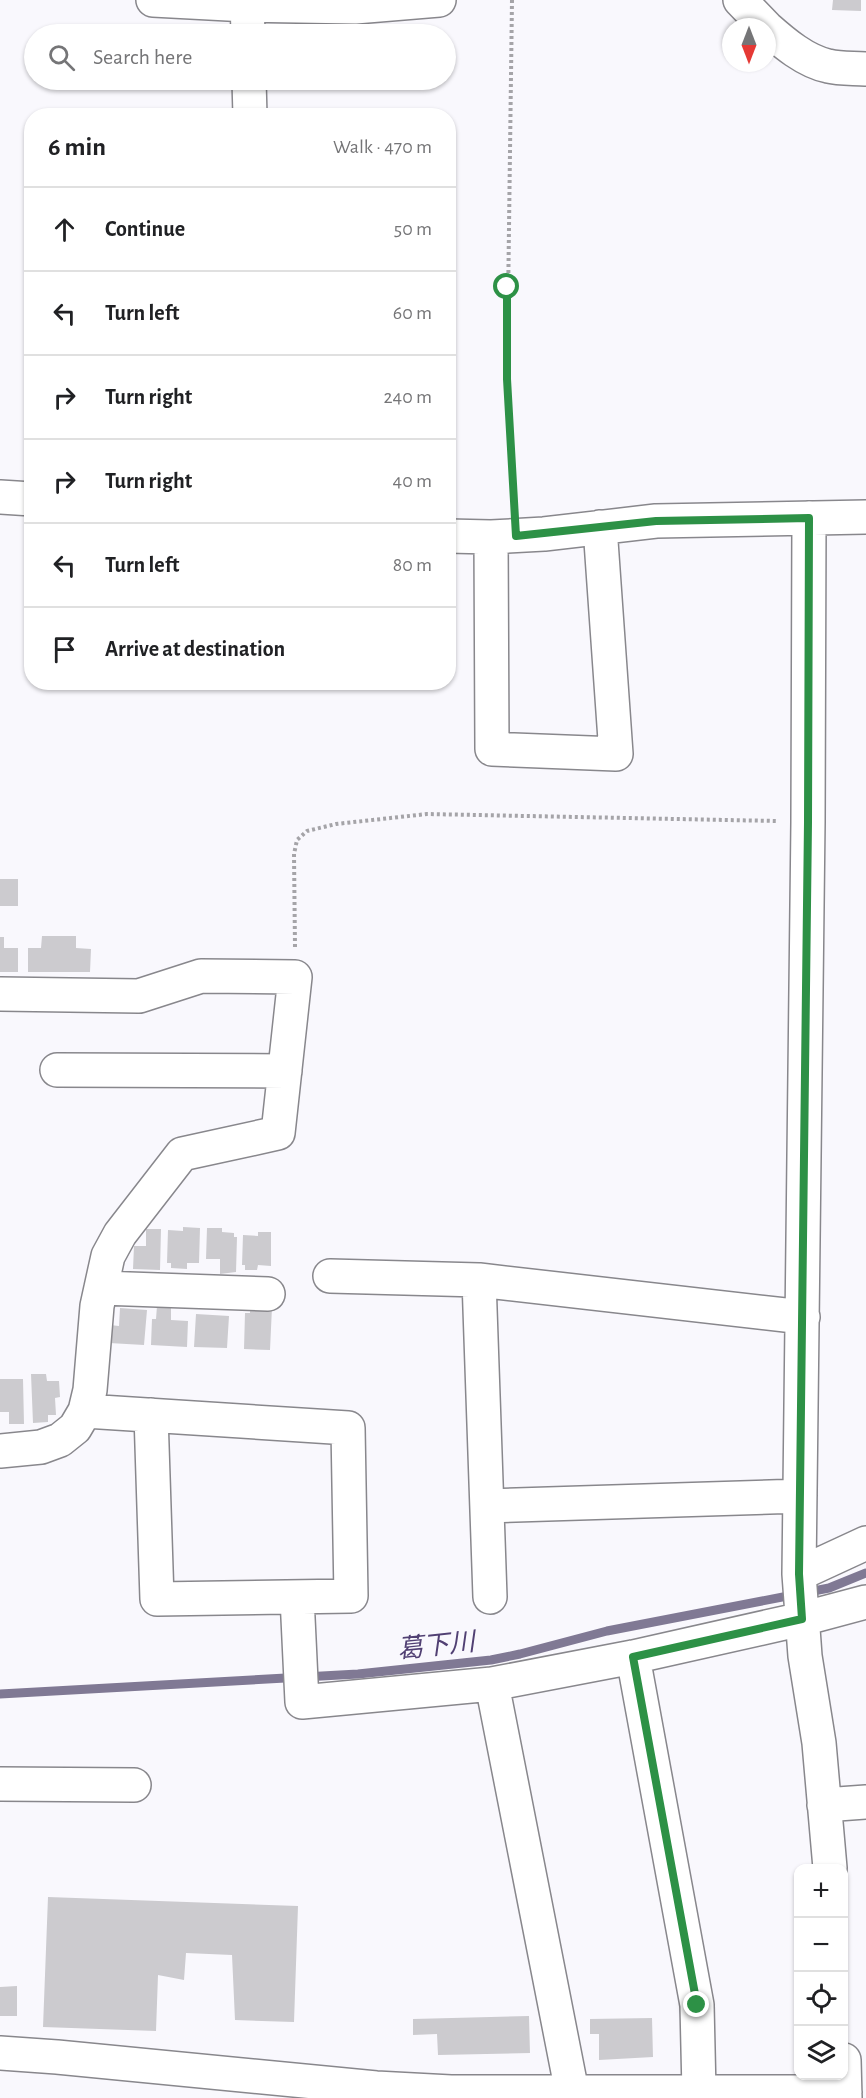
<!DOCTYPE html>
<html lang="en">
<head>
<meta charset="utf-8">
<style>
  :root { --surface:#fff; --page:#f2f2f2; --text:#202124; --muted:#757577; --line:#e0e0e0 }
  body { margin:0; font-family:"Alegreya Sans","Noto Sans JP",sans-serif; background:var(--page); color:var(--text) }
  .controls { position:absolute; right:18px; bottom:18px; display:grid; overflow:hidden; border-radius:12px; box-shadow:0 2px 4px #0004 }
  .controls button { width:54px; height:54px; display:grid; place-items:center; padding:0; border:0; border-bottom:2px solid var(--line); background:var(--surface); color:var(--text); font:30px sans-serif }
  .compass { position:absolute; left:722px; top:18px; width:54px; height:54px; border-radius:50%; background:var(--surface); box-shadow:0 2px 4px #0004; rotate:180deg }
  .stop { position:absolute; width:18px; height:18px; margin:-14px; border:4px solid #2d9146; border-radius:50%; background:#fff }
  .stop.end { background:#2d9146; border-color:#fff; box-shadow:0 2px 6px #0008 }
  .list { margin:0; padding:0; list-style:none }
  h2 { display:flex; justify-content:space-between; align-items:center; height:78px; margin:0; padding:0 24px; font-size:26px }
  h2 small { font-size:20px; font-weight:400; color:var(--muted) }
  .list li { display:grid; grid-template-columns:39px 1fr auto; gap:18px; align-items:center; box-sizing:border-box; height:84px; padding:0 24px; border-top:2px solid var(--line) }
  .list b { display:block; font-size:22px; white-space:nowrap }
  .list em { font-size:20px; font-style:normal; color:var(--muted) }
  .icon { flex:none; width:33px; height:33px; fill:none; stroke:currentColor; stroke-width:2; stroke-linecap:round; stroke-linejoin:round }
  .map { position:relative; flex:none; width:866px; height:2098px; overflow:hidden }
  .search { position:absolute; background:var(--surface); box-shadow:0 2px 4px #0004; left:24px; top:24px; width:432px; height:66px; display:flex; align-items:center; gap:15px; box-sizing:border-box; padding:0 21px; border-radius:33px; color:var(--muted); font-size:22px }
  .panel { position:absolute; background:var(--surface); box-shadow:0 2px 4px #0004; left:24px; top:108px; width:432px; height:582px; border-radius:24px }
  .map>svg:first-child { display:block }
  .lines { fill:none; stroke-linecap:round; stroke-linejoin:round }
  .stream { stroke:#807994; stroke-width:9 }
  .building { fill:#cccbcf }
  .minor-casing { stroke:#88878c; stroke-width:36 }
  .path { stroke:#a5a4a8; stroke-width:4; stroke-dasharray:3 3; stroke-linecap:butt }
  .minor { stroke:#fff; stroke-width:33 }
  .route { stroke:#2d9146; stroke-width:8 }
  .labels { text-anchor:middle; stroke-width:4.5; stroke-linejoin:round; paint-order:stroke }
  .water-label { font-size:26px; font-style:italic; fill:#514073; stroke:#f9f8fd }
</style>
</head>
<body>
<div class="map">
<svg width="866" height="2098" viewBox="0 0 866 2098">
  <rect width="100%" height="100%" fill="#f9f8fd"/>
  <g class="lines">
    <path class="stream" d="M0,1694L358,1674L491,1660L520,1654L607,1631L829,1588L866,1573"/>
  </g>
  <path class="building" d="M833,0H861V11L832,10Z
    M0,879H18V906H0Z
    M42,936H76V948L91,949L90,972H28V948H41Z
    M0,937H4V948H18V972H0Z
    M183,1227L200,1228L199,1263H187V1269L171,1268V1263H167L168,1230L183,1231Z
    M207,1228H222V1232L234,1233V1237H237L236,1272L220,1274V1259H206Z
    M146,1229H161L160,1270L133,1269L134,1246H146Z
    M258,1232H271V1266L258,1265L257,1270H245V1265H242L243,1235L258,1236Z
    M157,1306L171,1307V1320L188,1321L187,1347L151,1345L152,1319H156Z
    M250,1306L272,1307L270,1350L244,1349L245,1313H250Z
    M120,1308L147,1310L144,1345L109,1343L110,1325L119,1326Z
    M196,1314L229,1316L227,1348L194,1347Z
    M31,1374H46L47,1381H59L60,1397L55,1398L56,1415H48V1422L33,1423Z
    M0,1379H23L24,1424H9V1412H0Z
    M48,1897L298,1906L294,2022L235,2020L232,1955L186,1953L184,1980L158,1975L156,2031L43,2027Z
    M17,1986V2016H0V1987Z
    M529,2016L530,2053L438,2055L437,2034L413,2035V2019Z
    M652,2018L653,2057L599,2060V2034H590V2019Z"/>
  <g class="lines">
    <g class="minor-casing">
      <path id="minor" d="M153,0L247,5L355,7L439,0
        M247,0L248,34
        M740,0L766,27
        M767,28C784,43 805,61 828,66C840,69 853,68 866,69
        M249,80L250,116
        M0,497L32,499
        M809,518L808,822L799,1574L805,1656L819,1743L830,1868
        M448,536L491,537L544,534L656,521L866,517
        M491,537L492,749L616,754L600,527
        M0,994L139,996L201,976L295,977L278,1133L182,1154L120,1234L108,1256L97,1306L90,1390L85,1411L75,1428L60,1440L41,1447L0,1451
        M57,1070L285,1071
        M330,1276L479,1280L803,1317
        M479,1280L490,1597
        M101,1288L268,1294
        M85,1411L348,1428L351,1596L157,1599L151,1415
        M487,1506L800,1496
        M799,1574L866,1543
        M297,1597L302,1702L492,1684L633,1657L802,1619L866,1602
        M633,1657L697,2005L699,2092
        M492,1684L572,2092
        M0,1784L134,1785
        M824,1805L866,1802
        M0,2053L57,2057L376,2088L451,2092H845
        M844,2060L845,2098"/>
    </g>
    <path class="path" d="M512,0L507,379L514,505
      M295,947L294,854L297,840L307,831L336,824L427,814L777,821"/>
    <use href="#minor" class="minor"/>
  </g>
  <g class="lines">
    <path class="route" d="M507,287V379L516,536L656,521L809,518L808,822L799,1574L802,1619L633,1657L697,2005"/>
  </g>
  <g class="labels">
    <g class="water-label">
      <text transform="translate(436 1645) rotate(-6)" y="9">葛下川</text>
    </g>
  </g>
</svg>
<div class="controls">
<button>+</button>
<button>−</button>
<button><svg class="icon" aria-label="locate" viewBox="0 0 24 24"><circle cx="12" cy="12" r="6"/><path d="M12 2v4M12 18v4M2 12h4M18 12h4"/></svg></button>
<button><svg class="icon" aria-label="layers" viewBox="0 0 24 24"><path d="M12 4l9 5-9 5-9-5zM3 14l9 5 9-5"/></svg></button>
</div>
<svg class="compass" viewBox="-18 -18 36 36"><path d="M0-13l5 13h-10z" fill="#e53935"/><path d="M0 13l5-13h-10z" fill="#757577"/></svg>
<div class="stop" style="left:507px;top:287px"></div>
<div class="stop end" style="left:697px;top:2005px"></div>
<div class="search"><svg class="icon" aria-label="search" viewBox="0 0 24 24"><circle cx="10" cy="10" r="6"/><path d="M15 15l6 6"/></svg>Search here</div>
<section class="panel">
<h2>6 min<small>Walk · 470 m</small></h2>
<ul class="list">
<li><svg class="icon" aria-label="ahead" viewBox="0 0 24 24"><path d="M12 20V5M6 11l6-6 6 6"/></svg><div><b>Continue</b></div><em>50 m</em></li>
<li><svg class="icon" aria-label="left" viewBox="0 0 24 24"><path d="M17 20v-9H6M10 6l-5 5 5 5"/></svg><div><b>Turn left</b></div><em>60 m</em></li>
<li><svg class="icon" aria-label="right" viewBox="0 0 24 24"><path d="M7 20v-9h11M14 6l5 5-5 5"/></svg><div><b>Turn right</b></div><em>240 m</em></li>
<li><svg class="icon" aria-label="right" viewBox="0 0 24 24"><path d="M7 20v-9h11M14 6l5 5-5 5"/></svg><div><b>Turn right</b></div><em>40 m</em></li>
<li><svg class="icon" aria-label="left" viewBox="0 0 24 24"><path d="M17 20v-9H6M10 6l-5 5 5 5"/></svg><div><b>Turn left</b></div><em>80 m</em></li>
<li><svg class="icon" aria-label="arrive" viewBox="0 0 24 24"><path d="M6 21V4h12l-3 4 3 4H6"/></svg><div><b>Arrive at destination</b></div></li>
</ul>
</section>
</div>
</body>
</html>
